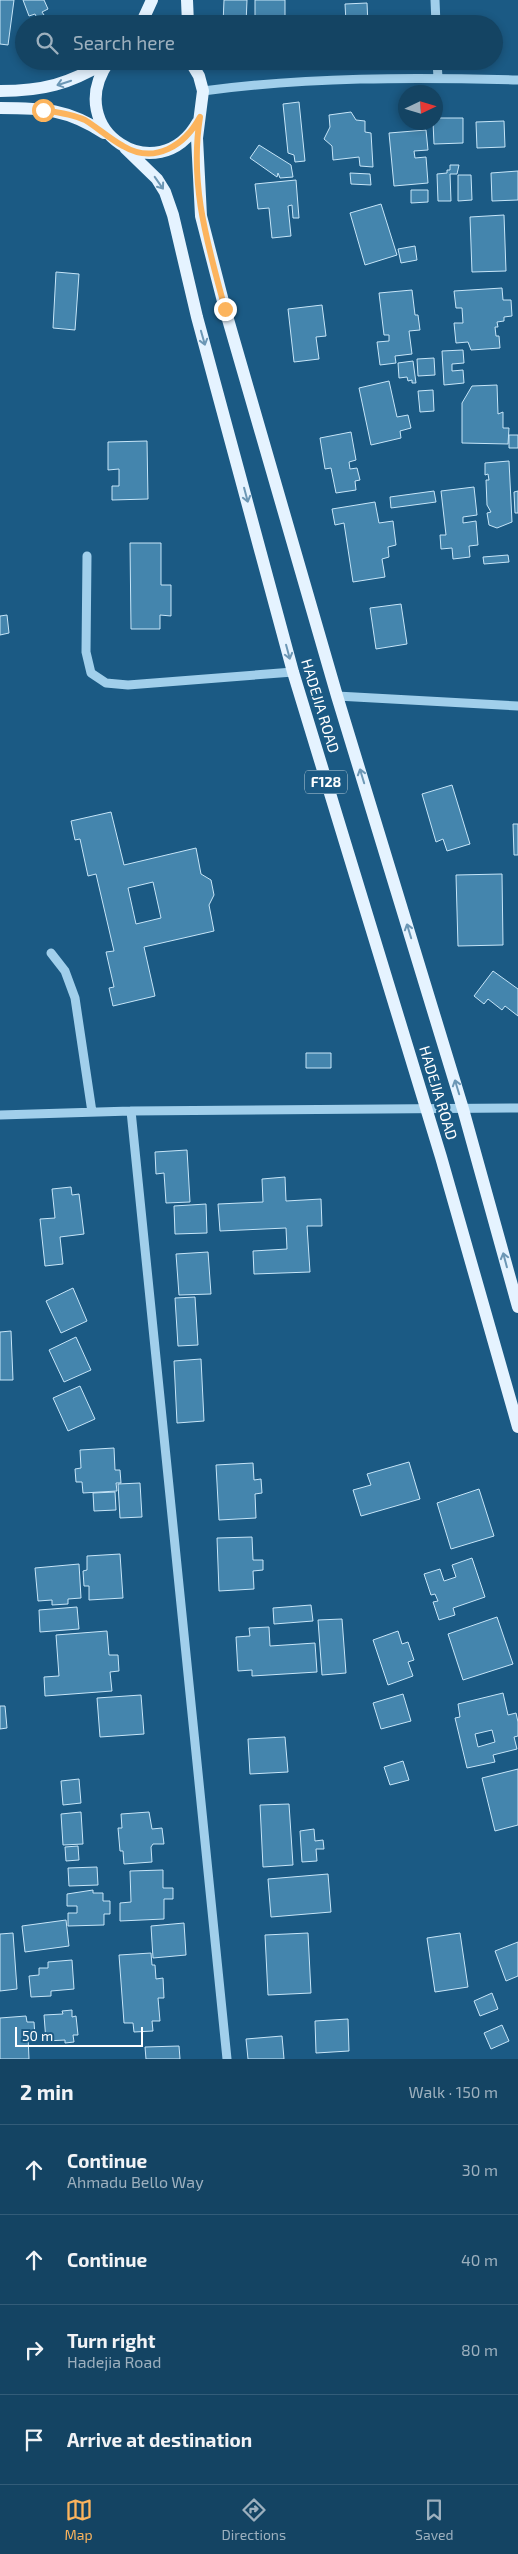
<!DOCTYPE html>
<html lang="en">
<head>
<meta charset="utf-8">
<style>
  :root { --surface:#144463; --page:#214e6c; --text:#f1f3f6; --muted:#9db0be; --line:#335c78; --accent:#fcb45d }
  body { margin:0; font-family:"Exo 2",sans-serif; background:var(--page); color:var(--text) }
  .compass { position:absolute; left:398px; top:85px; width:45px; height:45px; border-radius:50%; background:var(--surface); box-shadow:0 2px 8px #0003; rotate:86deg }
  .scale { position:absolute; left:15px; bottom:12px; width:128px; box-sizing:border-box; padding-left:5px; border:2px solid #fff; border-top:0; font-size:14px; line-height:18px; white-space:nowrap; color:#fff; -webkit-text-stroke:4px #1b5a84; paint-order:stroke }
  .stop { position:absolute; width:15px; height:15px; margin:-11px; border:4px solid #fcb45d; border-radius:50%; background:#fff }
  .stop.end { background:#fcb45d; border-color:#fff; box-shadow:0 1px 5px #0008 }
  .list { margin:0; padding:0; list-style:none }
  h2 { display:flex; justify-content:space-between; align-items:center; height:65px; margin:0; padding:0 20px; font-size:21px }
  h2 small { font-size:16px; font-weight:400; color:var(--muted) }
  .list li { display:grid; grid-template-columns:32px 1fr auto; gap:15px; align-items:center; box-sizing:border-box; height:90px; padding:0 20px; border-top:1px solid var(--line) }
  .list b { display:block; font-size:19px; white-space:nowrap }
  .list p { margin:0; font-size:16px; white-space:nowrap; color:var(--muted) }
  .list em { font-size:16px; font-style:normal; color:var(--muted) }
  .icon { flex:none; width:28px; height:28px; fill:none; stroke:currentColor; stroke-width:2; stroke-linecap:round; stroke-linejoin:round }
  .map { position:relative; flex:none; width:518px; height:2059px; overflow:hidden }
  .search { position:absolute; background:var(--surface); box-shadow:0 2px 8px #0003; left:15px; right:15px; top:15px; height:55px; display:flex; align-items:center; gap:12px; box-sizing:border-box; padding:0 18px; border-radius:28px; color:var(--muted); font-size:19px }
  .sheet { height:425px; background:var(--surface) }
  nav { display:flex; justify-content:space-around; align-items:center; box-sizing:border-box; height:70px; border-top:1px solid var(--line); background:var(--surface); font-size:14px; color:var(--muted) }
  nav a { display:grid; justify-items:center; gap:2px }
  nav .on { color:var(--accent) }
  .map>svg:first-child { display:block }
  .building { fill:#4485ad; stroke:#c6e5f8; fill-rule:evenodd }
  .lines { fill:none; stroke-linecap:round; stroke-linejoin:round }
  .minor { stroke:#a1cfeb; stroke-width:9 }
  .major { stroke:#e5f3ff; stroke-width:12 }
  .oneway { stroke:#6c97b5 }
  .route { stroke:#fcb45d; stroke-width:6 }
  .labels { text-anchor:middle; stroke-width:5; stroke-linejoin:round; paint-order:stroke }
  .shield { fill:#1b5a84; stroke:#bbceda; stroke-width:1 }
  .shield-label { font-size:14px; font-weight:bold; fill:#fff }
  .street-label { font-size:15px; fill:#fff; stroke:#1b5a84 }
</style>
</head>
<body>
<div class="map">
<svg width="518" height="2059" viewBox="0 0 518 2059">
  <rect width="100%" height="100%" fill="#1b5a84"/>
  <path class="building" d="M0,0H14L8,45L0,44Z
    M23,0H44L48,9L42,12L44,15L37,18L35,14L29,16Z
    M224,0H247L246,24H223Z
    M255,0H285V24H255Z
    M367,3L368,24H322L346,22L345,4Z
    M299,102L305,161L295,162L294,155L288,153L283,104Z
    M351,112L356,120L365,121V132L371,133L373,167L360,166L359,157L333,160L332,146L324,139L330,127L329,115Z
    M436,118H463V143L434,144L433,122H436Z
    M504,121L505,147L477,148L476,122Z
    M426,130L428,150L414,151L415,158L426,157L428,183L394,186L389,133Z
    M259,145L291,165L293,177L280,178L278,173L277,177L250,158Z
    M450,165H459L457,174H450L451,201H438L437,174L447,173V170H450Z
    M518,171V200L492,201L491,173Z
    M350,173L370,174L371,185L351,184Z
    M458,175H471L472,200L458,201Z
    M296,180L299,218H293L292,205L288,206L291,236L272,238L269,208L258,209L255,184Z
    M411,190H428V202L411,203Z
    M381,204L397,255L365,265L350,213Z
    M504,215L506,271L472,272L470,217Z
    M415,246L417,260L401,263L398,249Z
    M56,272L79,274L75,330L53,328Z
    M502,288L503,300H511L512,316L504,317V321L497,322L498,327H495L496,336H499L500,348L471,350L468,342L456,343L454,323H463L462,308H456L454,291Z
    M412,290L415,315H418L420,330L409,331L412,354L395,356L396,363L380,365L377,342L389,341V335H384L379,293Z
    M322,305L326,336L316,337L319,359L294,362L288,309Z
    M463,350L464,363L452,364V371L463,370L464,383L444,385L442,351Z
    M434,358L435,375L418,376L417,359Z
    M413,361L416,383H412V380L408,381L407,377L399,378L398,363Z
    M389,381L397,417L408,415L411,428L400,431L401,438L371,445L359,388Z
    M497,385L498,414L503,412V428H509L508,444L462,443V403L472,386Z
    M433,390L434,411L420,412L418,391Z
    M351,432L356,460L349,462L350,469L357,468L360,480L355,481L356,490L336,493L331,468L325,469L320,438Z
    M509,435H518V448H509Z
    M147,441L148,499L112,500V486H119V469L108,470V442Z
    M509,461L512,522L497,528L489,525L487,513L491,512L487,505L486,480H489L488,474L485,475V463Z
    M474,487L477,515L463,517V523L476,521L478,545L469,546L470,557L453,559L452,548L441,549L440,535H446L441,491Z
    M434,491L436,502L391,508L390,497Z
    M518,491V513H515L514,492Z
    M375,502L379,523L393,521L396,545L388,547L389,557L382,559L385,577L353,582L344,523L335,525L332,509Z
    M130,543H161V585H171V616L160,615V629H131Z
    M508,555L509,562L484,564L483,557Z
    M401,604L407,644L376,649L370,608Z
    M7,615L9,633L0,635V616Z
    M452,785L470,844L447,851L443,839L436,842L422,794Z
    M111,812L124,865L196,848L201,874L211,880L214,895L209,905L214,931L144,947L155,996L113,1006L109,988L114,987L106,952L114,951L96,874L88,876L80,839L75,840L71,821ZM153,882L161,918L136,924L128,888Z
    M513,824H518V855H514Z
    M502,874L503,945L458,946L456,875Z
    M493,971L518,989V1016L505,1006L502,1010L488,999L484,1004L474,996Z
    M306,1053H331V1068H306Z
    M187,1150L190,1202L166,1203L164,1173L156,1174L155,1152Z
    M285,1177L286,1201L321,1199L322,1226H307L310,1272L254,1274L253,1251L287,1249L286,1228L220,1231L218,1204L263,1202L262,1179Z
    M71,1187L72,1195L79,1194L84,1234L60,1237L63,1264L45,1266L40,1219L55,1218L52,1189Z
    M206,1204L207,1233L175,1234L174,1206Z
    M208,1252L211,1294L179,1295L176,1254Z
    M73,1288L87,1321L61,1333L46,1301Z
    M195,1297L198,1345L178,1346L175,1298Z
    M11,1331L13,1380H0V1332Z
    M76,1337L91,1370L64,1382L49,1350Z
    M201,1359L204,1421L177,1423L174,1361Z
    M80,1386L95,1419L68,1431L53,1398Z
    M114,1448L115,1470H120L121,1483H116L117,1491L83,1493L82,1482H76L75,1469L81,1468L80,1450Z
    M409,1462L420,1499L361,1516L353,1490L371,1485L367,1474Z
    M253,1463L254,1480L261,1479L262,1493L255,1494L256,1518L219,1520L216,1465Z
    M140,1483L142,1517L120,1518L118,1484Z
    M479,1489L494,1536L451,1549L437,1503Z
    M115,1492L116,1510L94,1511L93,1493Z
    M252,1537L253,1560H263V1570L253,1571L254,1589L219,1591L217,1538Z
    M120,1554L123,1598L89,1600V1586H84L83,1571L87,1570V1556Z
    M472,1558L485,1597L453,1608L455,1615L439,1620L433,1602L438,1601L435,1594L431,1595L424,1574L440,1569L444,1581L456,1577L452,1565Z
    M79,1564L81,1598L68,1599V1604L52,1605V1600L38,1601L35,1568Z
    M311,1605L313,1621L274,1624L273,1608Z
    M77,1607L79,1629L40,1632L39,1610Z
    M497,1617L513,1664L463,1680L448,1634Z
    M342,1619L346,1673L322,1675L318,1620Z
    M269,1627L270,1646L315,1643L317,1672L252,1676V1670L238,1671L236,1637L250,1636L249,1628Z
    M107,1631L109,1655H118L119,1671L110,1672L112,1691L45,1696L44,1677L59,1676L56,1635Z
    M398,1631L402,1644L408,1642L414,1660L408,1662L413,1676L388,1685L373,1640Z
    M503,1693L508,1715L516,1713L518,1722V1736L514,1737L517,1749L493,1755L495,1762L467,1768L455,1718L460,1717L458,1704ZM492,1730L495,1742L478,1747L475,1734Z
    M403,1694L411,1721L381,1729L373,1703Z
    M141,1695L144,1734L100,1737L97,1698Z
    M0,1706H5L7,1728L0,1729Z
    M285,1737L288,1772L250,1774L248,1739Z
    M403,1761L409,1780L390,1785L384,1767Z
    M518,1769V1825L495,1831L482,1778Z
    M79,1779L81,1803L63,1805L61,1781Z
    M289,1804L293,1865L263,1867L260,1805Z
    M81,1812L83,1844L63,1845L61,1814Z
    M149,1812L152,1829L162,1828L164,1844H153L151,1847L152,1862L124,1864L123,1851H120L118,1828H122L121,1814Z
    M314,1829L315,1841L323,1840L324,1849H316L317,1861L302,1862L300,1831Z
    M78,1846L79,1860L66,1861L65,1847Z
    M97,1867L98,1885L69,1886L68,1868Z
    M163,1870V1888H173V1899H164V1919L120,1921V1903L131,1902L130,1871Z
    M328,1874L331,1912L271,1917L268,1879Z
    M93,1890V1893H103V1901H110V1914H104V1925L68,1926V1913H77V1906H67V1894Z
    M66,1920L69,1946L25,1952L22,1926Z
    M184,1923L186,1955L153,1958L151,1926Z
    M13,1933L17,1989L0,1991V1934Z
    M308,1933L311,1993L268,1995L265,1935Z
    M460,1933L468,1987L435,1992L427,1938Z
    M518,1942V1976L506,1981L495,1951Z
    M151,1953L152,1965H155L156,1979L163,1978L164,1998H158L160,2021H152L153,2031L134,2032L133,2023H124L119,1955Z
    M72,1960L74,1989L51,1991V1996L31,1997L29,1976L39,1975V1968H48V1962Z
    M492,1993L498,2009L480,2016L474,2001Z
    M72,2010V2017L76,2016L78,2035H73L74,2042L65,2043V2040L46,2041L44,2015L63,2014L62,2011Z
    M26,2016L27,2022H34L35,2036H28L29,2059H0V2018Z
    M348,2019L349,2051L316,2053L315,2021Z
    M502,2025L509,2041L491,2049L484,2033Z
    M282,2036L284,2059H248L246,2039Z
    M179,2046L180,2059H146L145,2047Z"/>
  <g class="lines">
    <path class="minor" d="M435,0L436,24
      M437,61L438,78
      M203,91C307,77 413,77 518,80
      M87,556L86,652L91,673L106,683L128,685L293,672
      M337,696L518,706
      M51,953L65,971L75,998L92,1112
      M131,1111L227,2059
      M0,1115L131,1111L518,1108"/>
    <path class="major" d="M187,0L188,24
      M141,24L152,0
      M109,61C60,131 159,192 198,122
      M190,61L199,76L203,91L197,138L201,216L225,309L337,696L463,1109L518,1307
      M0,91C43,91 69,84 106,62
      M0,108C43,108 68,109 104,133
      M125,148L157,179L165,192L173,215L197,317L293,672L441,1157L518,1427"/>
  </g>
  <defs><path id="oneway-shaft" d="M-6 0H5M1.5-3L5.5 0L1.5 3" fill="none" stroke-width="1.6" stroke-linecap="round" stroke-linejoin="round" transform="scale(1.25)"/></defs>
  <g class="oneway">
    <use href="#oneway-shaft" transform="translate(64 83) rotate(162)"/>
    <use href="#oneway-shaft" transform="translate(159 183) rotate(55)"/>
    <use href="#oneway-shaft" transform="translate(203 338) rotate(74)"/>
    <use href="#oneway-shaft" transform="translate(246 495) rotate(75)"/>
    <use href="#oneway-shaft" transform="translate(288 652) rotate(75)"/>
    <use href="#oneway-shaft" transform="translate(362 776) rotate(-107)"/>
    <use href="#oneway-shaft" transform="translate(409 931) rotate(-107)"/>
    <use href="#oneway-shaft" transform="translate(457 1087) rotate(-107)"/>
    <use href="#oneway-shaft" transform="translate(505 1260) rotate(-105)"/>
  </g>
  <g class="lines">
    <path class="route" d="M43,110C57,112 72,114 85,120C98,128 110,139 123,146C155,165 185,145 200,117C189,185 208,245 225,309"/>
  </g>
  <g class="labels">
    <rect class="shield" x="305" y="770.5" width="42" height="23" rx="4"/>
    <g class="shield-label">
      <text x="326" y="787">F128</text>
    </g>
    <g class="street-label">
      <text transform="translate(320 706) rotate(73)" y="5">HADEJIA ROAD</text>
      <text transform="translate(438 1093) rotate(73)" y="5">HADEJIA ROAD</text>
    </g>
  </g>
</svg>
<svg class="compass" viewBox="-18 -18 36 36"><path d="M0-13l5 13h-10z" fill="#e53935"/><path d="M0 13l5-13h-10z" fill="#9db0be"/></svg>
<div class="scale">50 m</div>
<div class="stop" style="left:43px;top:110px"></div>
<div class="stop end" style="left:225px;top:309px"></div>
<div class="search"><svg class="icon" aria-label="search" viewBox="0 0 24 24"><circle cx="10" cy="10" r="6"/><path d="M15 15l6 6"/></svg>Search here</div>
</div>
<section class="sheet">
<h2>2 min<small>Walk · 150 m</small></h2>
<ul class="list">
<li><svg class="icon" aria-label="ahead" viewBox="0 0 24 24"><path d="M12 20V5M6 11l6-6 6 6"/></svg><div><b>Continue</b><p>Ahmadu Bello Way</p></div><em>30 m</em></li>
<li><svg class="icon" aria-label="ahead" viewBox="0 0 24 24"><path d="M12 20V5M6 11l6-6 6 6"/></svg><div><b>Continue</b></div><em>40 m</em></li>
<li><svg class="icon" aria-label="right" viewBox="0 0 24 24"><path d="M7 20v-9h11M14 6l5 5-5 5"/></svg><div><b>Turn right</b><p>Hadejia Road</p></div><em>80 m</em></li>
<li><svg class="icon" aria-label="arrive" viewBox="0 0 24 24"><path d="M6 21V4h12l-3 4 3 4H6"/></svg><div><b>Arrive at destination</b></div></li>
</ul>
</section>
<nav>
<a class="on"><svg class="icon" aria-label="map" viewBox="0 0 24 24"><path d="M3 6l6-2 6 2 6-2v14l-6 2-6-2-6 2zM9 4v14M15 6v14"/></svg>Map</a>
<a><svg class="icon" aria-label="directions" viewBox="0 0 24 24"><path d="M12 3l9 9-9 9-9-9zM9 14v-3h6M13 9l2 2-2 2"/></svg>Directions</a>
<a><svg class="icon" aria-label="saved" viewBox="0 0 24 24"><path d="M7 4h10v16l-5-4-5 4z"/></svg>Saved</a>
</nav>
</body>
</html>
